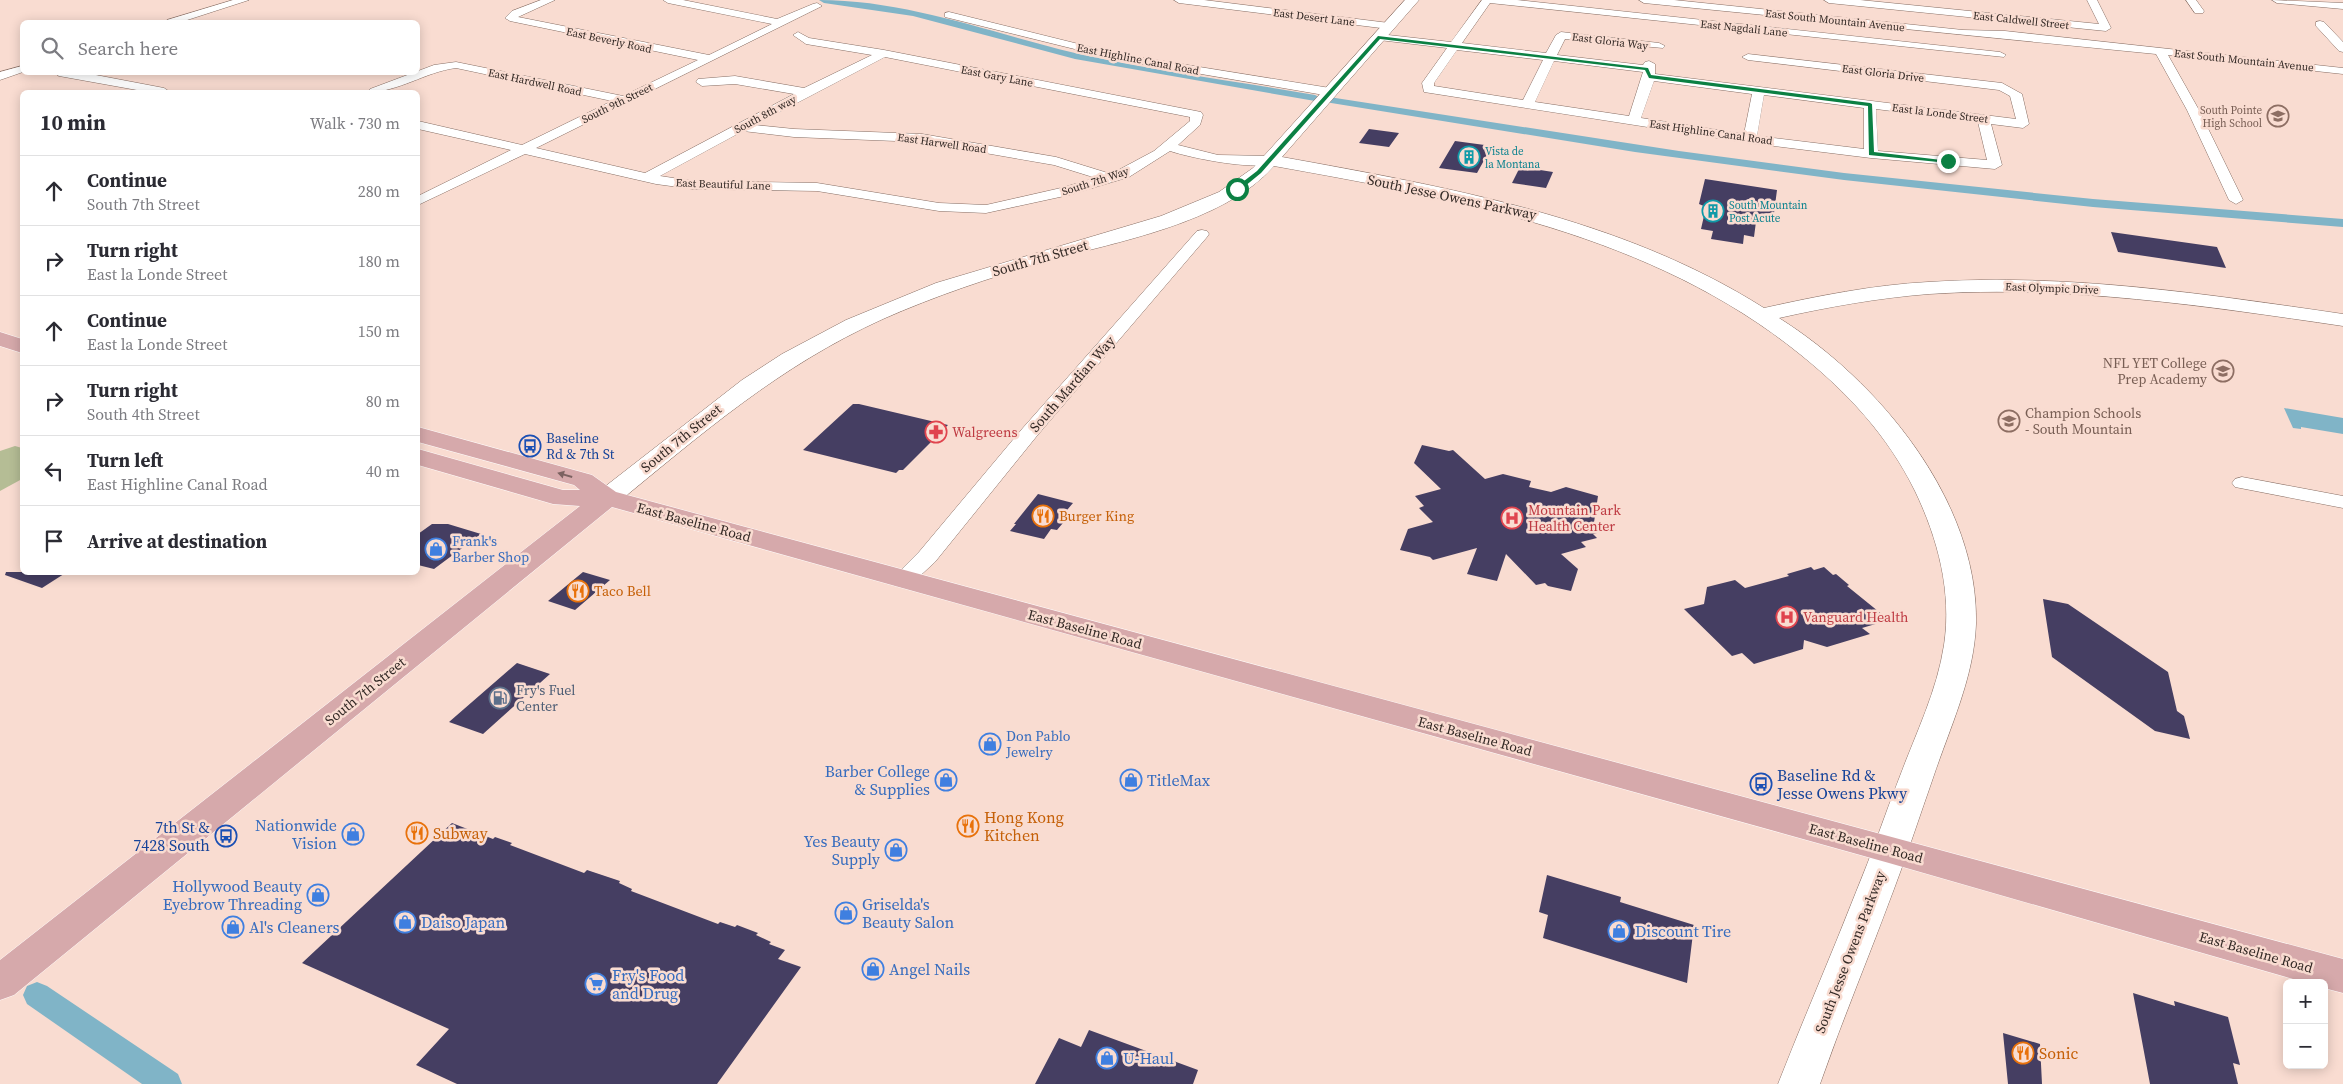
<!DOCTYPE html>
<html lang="en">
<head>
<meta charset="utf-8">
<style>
  :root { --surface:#fff; --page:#f7f7f7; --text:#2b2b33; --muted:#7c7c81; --line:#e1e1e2 }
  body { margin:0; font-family:"Source Serif 4",serif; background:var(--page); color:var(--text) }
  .controls { position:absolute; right:15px; bottom:15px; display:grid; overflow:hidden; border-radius:8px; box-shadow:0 2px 12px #0003 }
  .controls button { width:45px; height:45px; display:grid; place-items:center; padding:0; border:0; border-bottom:1px solid var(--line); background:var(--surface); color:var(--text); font:25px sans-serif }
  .stop { position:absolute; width:15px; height:15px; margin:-11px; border:4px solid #0b8043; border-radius:50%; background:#fff }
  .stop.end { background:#0b8043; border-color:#fff; box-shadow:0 1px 5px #0008 }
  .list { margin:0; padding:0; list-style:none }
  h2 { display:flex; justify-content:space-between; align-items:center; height:65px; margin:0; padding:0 20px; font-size:21px }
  h2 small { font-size:16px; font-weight:400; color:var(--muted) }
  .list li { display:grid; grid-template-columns:32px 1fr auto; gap:15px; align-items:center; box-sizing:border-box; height:70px; padding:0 20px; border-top:1px solid var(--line) }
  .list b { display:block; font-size:19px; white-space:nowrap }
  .list p { margin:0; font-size:16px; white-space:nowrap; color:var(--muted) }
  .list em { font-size:16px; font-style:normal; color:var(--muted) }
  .icon { flex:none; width:28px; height:28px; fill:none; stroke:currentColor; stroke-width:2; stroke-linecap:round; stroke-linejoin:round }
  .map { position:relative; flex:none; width:2343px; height:1084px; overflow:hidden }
  .search { position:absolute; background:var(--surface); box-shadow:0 2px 12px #0003; left:20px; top:20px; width:400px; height:55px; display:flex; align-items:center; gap:12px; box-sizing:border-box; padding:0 18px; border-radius:8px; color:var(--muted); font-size:19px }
  .panel { position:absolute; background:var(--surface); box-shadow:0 2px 12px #0003; left:20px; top:90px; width:400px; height:485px; border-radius:8px }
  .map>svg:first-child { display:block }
  .green { fill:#b5bd95 }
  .water { fill:#80b4c7 }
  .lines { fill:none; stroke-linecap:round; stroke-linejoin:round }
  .canal { fill:#80b4c7; fill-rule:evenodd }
  .building { fill:#453e62 }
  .street-casing { stroke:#876e64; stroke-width:1 }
  .secondary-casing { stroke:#876e64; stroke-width:1 }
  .primary-casing { stroke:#fff; stroke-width:1 }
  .street { fill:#fff; fill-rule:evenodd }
  .secondary { fill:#fff; fill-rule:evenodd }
  .primary { fill:#d6a9ab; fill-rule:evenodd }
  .oneway { fill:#7c6261 }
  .route { fill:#0b8043 }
  .labels { text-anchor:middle; stroke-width:5; stroke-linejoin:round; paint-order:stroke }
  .far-street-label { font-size:11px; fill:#322824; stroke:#f9dcd1 }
  .far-education-label { font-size:11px; fill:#785e54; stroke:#f9dcd1; text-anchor:end }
  .far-culture-label { font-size:11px; fill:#0d838f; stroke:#f9dcd1; text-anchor:start }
  .street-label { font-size:14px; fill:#322824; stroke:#f9dcd1 }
  .education-label { font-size:14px; fill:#785e54; stroke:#f9dcd1; text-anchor:end }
  .health-label { font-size:14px; fill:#be3a42; stroke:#f9dcd1; text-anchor:start }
  .transit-label { font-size:14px; fill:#164399; stroke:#f9dcd1; text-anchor:start }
  .food-label { font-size:14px; fill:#c56008; stroke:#f9dcd1; text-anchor:start }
  .shop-label { font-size:14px; fill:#366cbe; stroke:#f9dcd1; text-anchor:start }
  .service-label { font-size:14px; fill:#4e5e75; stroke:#f9dcd1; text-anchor:start }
  .near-shop-label { font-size:16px; fill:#366cbe; stroke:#f9dcd1; text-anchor:start }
  .near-transit-label { font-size:16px; fill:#164399; stroke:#f9dcd1; text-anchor:start }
  .near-food-label { font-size:16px; fill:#c56008; stroke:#f9dcd1; text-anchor:start }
</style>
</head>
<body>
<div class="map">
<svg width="2343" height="1084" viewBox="0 0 2343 1084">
  <rect width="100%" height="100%" fill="#f9dcd1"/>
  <path class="green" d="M15,446L22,448V479L0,491V451Z"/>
  <path class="water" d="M2284,408L2343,418V434L2301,427V429L2293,428Z"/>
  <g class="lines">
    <path class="canal" d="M819,0C907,0 991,33 1075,53C1154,71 1235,81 1315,95L1321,98L1315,101L1075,59L913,16L824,3Z
      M1329,97L1679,151L1844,173L2093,199L2343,219V227L2093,207L1844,180L1635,152L1325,102L1323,100Z
      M37,982L47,986L178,1074L182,1084H142L27,1004L23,995L27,986Z"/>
  </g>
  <path class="building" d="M1369,129L1399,133L1389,147L1359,143Z
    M1455,141L1492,146L1477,173L1439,168Z
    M1520,167L1553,172L1546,188L1512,183Z
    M1705,179L1777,190L1774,213L1757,214L1754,237L1744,235L1743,244L1711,239L1713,231L1701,229L1706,207L1699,204Z
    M2111,232L2217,247L2226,268L2118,252Z
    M853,404H859L948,425L903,470H899L896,473L803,450Z
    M1422,445L1449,451L1453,450L1485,479L1503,474L1531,481L1529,487L1551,492L1566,487L1598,496L1593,529L1597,533L1593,534L1597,538L1581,542L1586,547L1561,554L1578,569L1571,591L1548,586L1545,583L1536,585L1506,554L1497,581L1467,574L1477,548L1433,560L1430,557L1400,550L1408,529L1433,522L1419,508L1424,506L1415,496L1441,489L1414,463Z
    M1038,494L1073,503L1062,516L1068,517L1057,530L1051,529L1044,539L1010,531L1016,524H1014Z
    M432,524H448L481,534L434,569L418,565V534Z
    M1811,567L1814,570L1824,567L1833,575L1836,574L1849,585L1847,586L1889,620L1862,628L1870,634L1827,647L1804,640L1803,649L1754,664L1742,653L1732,656L1684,609L1704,604L1707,587L1735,580L1745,588L1789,576L1787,574Z
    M6,572H67L42,588L5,575Z
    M583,572L610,580L575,610L548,601Z
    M2043,599L2068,604L2168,672L2177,711L2184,716L2190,739L2155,731L2052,657Z
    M517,663L550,674L483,734L449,722Z
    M452,823L493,839L495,837L512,843L510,845L584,873L587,870L620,881L619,883L632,889L631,891L718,924L720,922L735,927L737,925L758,933L756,935L771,942L769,944L785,950L778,959L801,967L717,1084H457L416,1065L449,1029L302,963Z
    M1547,875L1621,897L1620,902L1694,925L1687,983L1543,938L1548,915L1539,912Z
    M2133,993L2175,1006L2174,1001L2228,1017L2240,1065L2233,1063L2238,1084H2150Z
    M1089,1030L1198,1070L1193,1084H1035L1059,1038L1081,1047Z
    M2003,1033L2040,1044L2042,1084H2008Z"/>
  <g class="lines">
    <g class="street-casing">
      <path id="street" d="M233,0H249L181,22H166L167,20Z
        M541,0H555L518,17L709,55L772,24L668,3L663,0H683L777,19L813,4L817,3L822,6L536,148L645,173L794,94L735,84L702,86L696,82L698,79L735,76L804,88L872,55L806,44L793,35L798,32L809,38L884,50L1201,112L1203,115L1200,125L1178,145L1218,155L1270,156L1277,160C1265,174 1187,157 1170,151L1129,177L1069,195L986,213L939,211L817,191L693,189L656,184L525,154L418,205V196L511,150L418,129V121L522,145L612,101L456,68C425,72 399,92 368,92L370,89L434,65L456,62L623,96L698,60L510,21L505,18L512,11ZM885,57L1190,117V121L1154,151L1111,174L1056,157L922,134L794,129L755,125ZM743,131L794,137L922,142L1054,165L1096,178L1061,188L986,205L939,203L817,183L693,181L660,176Z
        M1174,0H1204L1389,23L1394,26L1389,29L1179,3Z
        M1482,0H1517L2000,52L2006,55L2004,57L1490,3L1462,43L1546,53L1556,35L1561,32L1659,43L1665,46L1663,48L1565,39L1557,55L1643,65L1645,62L1649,61L1655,64V74L2016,119L2010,96L1999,90L1748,60L1742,57L1748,54L2002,83L2022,94L2029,124L2023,128L1991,124L2002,165L1995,169L1871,158L1750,143L1424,92L1422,83L1447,48L1379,40L1374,37L1379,34L1451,42ZM1457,50L1543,60L1523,100L1434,86V83ZM1554,61L1643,72L1629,116L1535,102ZM1654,81L1752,94L1744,134L1641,118ZM1764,95L1864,108V149L1757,136ZM1876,109L1978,122L1987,160L1878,151Z
        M1639,0H1674L1963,30L2005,31L2343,68V74L2168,55L2199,110L2243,200L2236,204L2229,200L2187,110L2156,54L1644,3Z
        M1824,0H1860L2099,24L2087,0H2097L2111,28L2106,31L1829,3Z
        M2186,0H2196L2204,11L2203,13H2195Z
        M2272,0L2343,3V9L2277,3Z
        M949,12L1119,54L1330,88L1336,92L1330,96L1119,60L945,17V13Z
        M2320,21L2324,22L2343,42V52L2339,51L2316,26V22Z
        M22,66L23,72L0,80V72Z
        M54,72H80L164,88L170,92H148L59,76Z
        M1202,230L1207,231L1209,234L1207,237L1036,437L935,562L910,585L902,587L894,585L891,580L919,552L1022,429L1197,231Z
        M2242,477L2343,496V508L2235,487L2232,483L2235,479Z"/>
    </g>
    <g class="secondary-casing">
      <path id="secondary" d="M1405,0H1419L1282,157C1447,187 1620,217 1764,308C1818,296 1873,285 1928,282C2067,273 2206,294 2343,314V326C2206,306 2067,285 1929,294C1878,298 1828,307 1779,318C1878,380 1979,501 1976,624C1974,678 1950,727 1933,778C1920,815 1908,852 1894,889C1870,954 1843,1018 1820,1084H1778C1803,1020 1831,956 1856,892C1872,854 1885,814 1900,776C1916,733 1937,691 1944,645C1952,592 1938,539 1915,491C1888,436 1848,393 1801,355C1652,234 1458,199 1274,166C1223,224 1115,242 1043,262C989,278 935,296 883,319C779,366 703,433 616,504L607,506L598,504L594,498L598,492L742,380L782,354L846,320L936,283L1161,216L1219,192L1253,168Z"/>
    </g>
    <g class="primary-casing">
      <path id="primary" d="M0,332L22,339V353L0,346Z
        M418,427L592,475L616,492L2343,959V993L2324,988V983H2307L1889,863L612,507L14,995L0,1000V960L580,506L553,504L418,465V449L563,490H580L574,485L418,442Z"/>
    </g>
    <use href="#street" class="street"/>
    <use href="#secondary" class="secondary"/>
    <use href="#primary" class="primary"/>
  </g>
  <defs><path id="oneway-solid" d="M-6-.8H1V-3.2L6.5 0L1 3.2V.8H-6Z" transform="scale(1.25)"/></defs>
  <use class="oneway" href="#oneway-solid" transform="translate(565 475) rotate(-164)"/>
  <path class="route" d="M1378,36L1648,68L1651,75L1870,103L1872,104L1874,152L1950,161L1948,163L1869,155L1868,106L1649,78L1645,70L1380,39L1261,173L1239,191H1235V188L1257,171Z"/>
  <defs>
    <g id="school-ring" transform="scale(1.125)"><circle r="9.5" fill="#f9dcd1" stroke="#8d6e63" stroke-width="1.5"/><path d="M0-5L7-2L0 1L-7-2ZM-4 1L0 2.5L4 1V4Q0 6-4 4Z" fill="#8d6e63"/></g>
    <g id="building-ring" transform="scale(1.125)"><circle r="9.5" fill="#f9dcd1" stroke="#0f9aa8" stroke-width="1.5"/><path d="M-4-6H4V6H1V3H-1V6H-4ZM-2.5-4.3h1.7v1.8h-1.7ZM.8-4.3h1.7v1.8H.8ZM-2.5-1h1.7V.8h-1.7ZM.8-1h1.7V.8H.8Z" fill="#0f9aa8"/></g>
    <g id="pharmacy-ring" transform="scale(1.125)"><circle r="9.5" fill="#f9dcd1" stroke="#e0444e" stroke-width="1.5"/><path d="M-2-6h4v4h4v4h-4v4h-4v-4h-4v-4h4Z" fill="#e0444e"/></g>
    <g id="bus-ring" transform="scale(1.125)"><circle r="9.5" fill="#f9dcd1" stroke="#1a4fb4" stroke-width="1.5"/><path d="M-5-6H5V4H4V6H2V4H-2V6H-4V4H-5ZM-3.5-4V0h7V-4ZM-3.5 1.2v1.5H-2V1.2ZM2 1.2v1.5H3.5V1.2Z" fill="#1a4fb4"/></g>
    <g id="restaurant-ring" transform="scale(1.125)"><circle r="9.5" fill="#f9dcd1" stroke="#e8710a" stroke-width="1.5"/><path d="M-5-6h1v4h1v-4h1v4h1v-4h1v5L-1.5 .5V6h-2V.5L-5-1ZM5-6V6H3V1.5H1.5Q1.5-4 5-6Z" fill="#e8710a"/></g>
    <g id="hospital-ring" transform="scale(1.125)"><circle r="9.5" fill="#f9dcd1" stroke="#e0444e" stroke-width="1.5"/><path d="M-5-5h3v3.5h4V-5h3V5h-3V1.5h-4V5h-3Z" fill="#e0444e"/></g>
    <g id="shop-ring" transform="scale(1.125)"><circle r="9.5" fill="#f9dcd1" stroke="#3f7fe0" stroke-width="1.5"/><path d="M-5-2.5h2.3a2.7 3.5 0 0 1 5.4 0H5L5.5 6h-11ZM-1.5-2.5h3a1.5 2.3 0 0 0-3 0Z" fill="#3f7fe0"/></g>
    <g id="fuel-ring" transform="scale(1.125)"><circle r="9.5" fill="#f9dcd1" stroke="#5c6f8a" stroke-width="1.5"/><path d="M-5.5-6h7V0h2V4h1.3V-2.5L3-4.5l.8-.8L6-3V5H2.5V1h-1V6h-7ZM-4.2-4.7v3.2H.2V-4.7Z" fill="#5c6f8a"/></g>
    <g id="supermarket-ring" transform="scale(1.125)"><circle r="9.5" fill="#f9dcd1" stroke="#3f7fe0" stroke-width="1.5"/><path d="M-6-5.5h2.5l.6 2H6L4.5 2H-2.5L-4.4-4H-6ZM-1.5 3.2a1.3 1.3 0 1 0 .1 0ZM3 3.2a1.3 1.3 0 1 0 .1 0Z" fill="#3f7fe0"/></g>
  </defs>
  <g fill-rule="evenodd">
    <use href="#school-ring" x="2278" y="116"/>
    <use href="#building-ring" x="1469" y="157"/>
    <use href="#building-ring" x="1713" y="211"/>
    <use href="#school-ring" x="2223" y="371"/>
    <use href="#school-ring" x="2009" y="421"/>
    <use href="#pharmacy-ring" x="936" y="432"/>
    <use href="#bus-ring" x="530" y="446"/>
    <use href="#restaurant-ring" x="1043" y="516"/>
    <use href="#hospital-ring" x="1512" y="518"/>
    <use href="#shop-ring" x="436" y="549"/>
    <use href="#restaurant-ring" x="578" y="591"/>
    <use href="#hospital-ring" x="1787" y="617"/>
    <use href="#fuel-ring" x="500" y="698"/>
    <use href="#shop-ring" x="990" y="744"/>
    <use href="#shop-ring" x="946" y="780"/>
    <use href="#shop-ring" x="1131" y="780"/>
    <use href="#bus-ring" x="1761" y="784"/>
    <use href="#restaurant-ring" x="968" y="826"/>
    <use href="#restaurant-ring" x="417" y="833"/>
    <use href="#shop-ring" x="353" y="834"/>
    <use href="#bus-ring" x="226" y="836"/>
    <use href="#shop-ring" x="896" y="850"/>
    <use href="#shop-ring" x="318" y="895"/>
    <use href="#shop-ring" x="846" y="913"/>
    <use href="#shop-ring" x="405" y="922"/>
    <use href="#shop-ring" x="233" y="927"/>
    <use href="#shop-ring" x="1619" y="931"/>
    <use href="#shop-ring" x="873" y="969"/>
    <use href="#supermarket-ring" x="596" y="984"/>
    <use href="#restaurant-ring" x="2023" y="1053"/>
    <use href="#shop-ring" x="1107" y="1058"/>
  </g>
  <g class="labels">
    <g class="far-street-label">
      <text transform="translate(1314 17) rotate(7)" y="4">East Desert Lane</text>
      <text transform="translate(1835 20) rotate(6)" y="4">East South Mountain Avenue</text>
      <text transform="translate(2021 20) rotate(6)" y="4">East Caldwell Street</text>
      <text transform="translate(1744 28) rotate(6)" y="4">East Nagdali Lane</text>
      <text transform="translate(609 40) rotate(12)" y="4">East Beverly Road</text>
      <text transform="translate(1610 41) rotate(7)" y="4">East Gloria Way</text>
      <text transform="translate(1138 59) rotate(11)" y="4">East Highline Canal Road</text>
      <text transform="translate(2244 60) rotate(6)" y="4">East South Mountain Avenue</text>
      <text transform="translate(1883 73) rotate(7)" y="4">East Gloria Drive</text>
      <text transform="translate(997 76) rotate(11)" y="4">East Gary Lane</text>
      <text transform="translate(535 82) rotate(12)" y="4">East Hardwell Road</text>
      <text transform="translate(617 103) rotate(-26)" y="4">South 9th Street</text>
      <text transform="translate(1940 113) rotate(7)" y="4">East la Londe Street</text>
      <text transform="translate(765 114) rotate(-28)" y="4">South 8th way</text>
      <text transform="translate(1711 132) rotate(8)" y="4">East Highline Canal Road</text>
      <text transform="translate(942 143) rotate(8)" y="4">East Harwell Road</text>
      <text transform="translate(1095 181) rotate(-18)" y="4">South 7th Way</text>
      <text transform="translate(723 184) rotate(2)" y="4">East Beautiful Lane</text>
      <text transform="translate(2052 288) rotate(2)" y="4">East Olympic Drive</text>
    </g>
    <g class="far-education-label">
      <text x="2262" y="114">South Pointe<tspan x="2262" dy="13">High School</tspan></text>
    </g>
    <g class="far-culture-label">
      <text x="1485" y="155">Vista de<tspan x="1485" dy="13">la Montana</tspan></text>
      <text x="1729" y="209">South Mountain<tspan x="1729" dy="13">Post Acute</tspan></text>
    </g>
    <g class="street-label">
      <text transform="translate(1452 197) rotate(12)" y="5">South Jesse Owens Parkway</text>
      <text transform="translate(1040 258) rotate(-16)" y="5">South 7th Street</text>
      <text transform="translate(1072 384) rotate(-49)" y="5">South Mardian Way</text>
      <text transform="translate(681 438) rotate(-39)" y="5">South 7th Street</text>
      <text transform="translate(694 522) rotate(15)" y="5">East Baseline Road</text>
      <text transform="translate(1085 629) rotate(15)" y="5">East Baseline Road</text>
      <text transform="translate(365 691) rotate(-39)" y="5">South 7th Street</text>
      <text transform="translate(1475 736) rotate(15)" y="5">East Baseline Road</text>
      <text transform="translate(1866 843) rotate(15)" y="5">East Baseline Road</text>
      <text transform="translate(1850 952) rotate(-69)" y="5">South Jesse Owens Parkway</text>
      <text transform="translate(2256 952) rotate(16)" y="5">East Baseline Road</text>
    </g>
    <g class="education-label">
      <text x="2207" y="368">NFL YET College<tspan x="2207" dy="16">Prep Academy</tspan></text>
      <text x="2025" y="418" text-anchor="start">Champion Schools<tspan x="2025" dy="16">- South Mountain</tspan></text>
    </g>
    <g class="health-label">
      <text x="952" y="437">Walgreens</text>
      <text x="1528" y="515">Mountain Park<tspan x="1528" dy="16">Health Center</tspan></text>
      <text x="1803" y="622">Vanguard Health</text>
    </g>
    <g class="transit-label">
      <text x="546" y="443">Baseline<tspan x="546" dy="16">Rd &amp; 7th St</tspan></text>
    </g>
    <g class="food-label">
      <text x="1059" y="521">Burger King</text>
      <text x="594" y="596">Taco Bell</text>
    </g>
    <g class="shop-label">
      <text x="452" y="546">Frank's<tspan x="452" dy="16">Barber Shop</tspan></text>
      <text x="1006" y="741">Don Pablo<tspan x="1006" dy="16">Jewelry</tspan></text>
    </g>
    <g class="service-label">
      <text x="516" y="695">Fry's Fuel<tspan x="516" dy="16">Center</tspan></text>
    </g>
    <g class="near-shop-label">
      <text x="930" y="777" text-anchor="end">Barber College<tspan x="930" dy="18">&amp; Supplies</tspan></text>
      <text x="1147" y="786">TitleMax</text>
      <text x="337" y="831" text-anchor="end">Nationwide<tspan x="337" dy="18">Vision</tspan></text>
      <text x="880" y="847" text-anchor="end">Yes Beauty<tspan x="880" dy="18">Supply</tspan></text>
      <text x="302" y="892" text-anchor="end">Hollywood Beauty<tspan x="302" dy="18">Eyebrow Threading</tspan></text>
      <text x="862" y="910">Griselda's<tspan x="862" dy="18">Beauty Salon</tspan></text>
      <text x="421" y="928">Daiso Japan</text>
      <text x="249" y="933">Al's Cleaners</text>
      <text x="1635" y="937">Discount Tire</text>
      <text x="889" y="975">Angel Nails</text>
      <text x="612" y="981">Fry's Food<tspan x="612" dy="18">and Drug</tspan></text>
      <text x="1123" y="1064">U-Haul</text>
    </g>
    <g class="near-transit-label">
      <text x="1777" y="781">Baseline Rd &amp;<tspan x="1777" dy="18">Jesse Owens Pkwy</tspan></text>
      <text x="210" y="833" text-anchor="end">7th St &amp;<tspan x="210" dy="18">7428 South</tspan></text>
    </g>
    <g class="near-food-label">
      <text x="984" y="823">Hong Kong<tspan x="984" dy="18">Kitchen</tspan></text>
      <text x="433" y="839">Subway</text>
      <text x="2039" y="1059">Sonic</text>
    </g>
  </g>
</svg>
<div class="controls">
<button>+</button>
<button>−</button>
</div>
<div class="stop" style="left:1237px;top:189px"></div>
<div class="stop end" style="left:1948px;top:161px"></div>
<div class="search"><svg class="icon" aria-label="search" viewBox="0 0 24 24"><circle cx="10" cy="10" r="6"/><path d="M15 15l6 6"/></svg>Search here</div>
<section class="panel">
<h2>10 min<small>Walk · 730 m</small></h2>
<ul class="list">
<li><svg class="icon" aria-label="ahead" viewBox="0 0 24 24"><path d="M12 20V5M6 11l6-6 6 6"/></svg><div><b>Continue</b><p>South 7th Street</p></div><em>280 m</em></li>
<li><svg class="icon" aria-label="right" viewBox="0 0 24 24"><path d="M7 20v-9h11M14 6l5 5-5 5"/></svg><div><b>Turn right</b><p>East la Londe Street</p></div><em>180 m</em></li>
<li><svg class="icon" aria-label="ahead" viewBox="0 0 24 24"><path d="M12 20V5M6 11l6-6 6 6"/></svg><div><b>Continue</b><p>East la Londe Street</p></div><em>150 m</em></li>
<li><svg class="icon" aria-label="right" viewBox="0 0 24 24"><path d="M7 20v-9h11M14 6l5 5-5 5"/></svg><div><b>Turn right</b><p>South 4th Street</p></div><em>80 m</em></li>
<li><svg class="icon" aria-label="left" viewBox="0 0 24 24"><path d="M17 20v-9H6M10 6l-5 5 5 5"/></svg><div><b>Turn left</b><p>East Highline Canal Road</p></div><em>40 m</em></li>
<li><svg class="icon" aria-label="arrive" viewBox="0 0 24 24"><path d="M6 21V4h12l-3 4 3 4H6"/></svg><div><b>Arrive at destination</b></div></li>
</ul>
</section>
</div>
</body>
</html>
